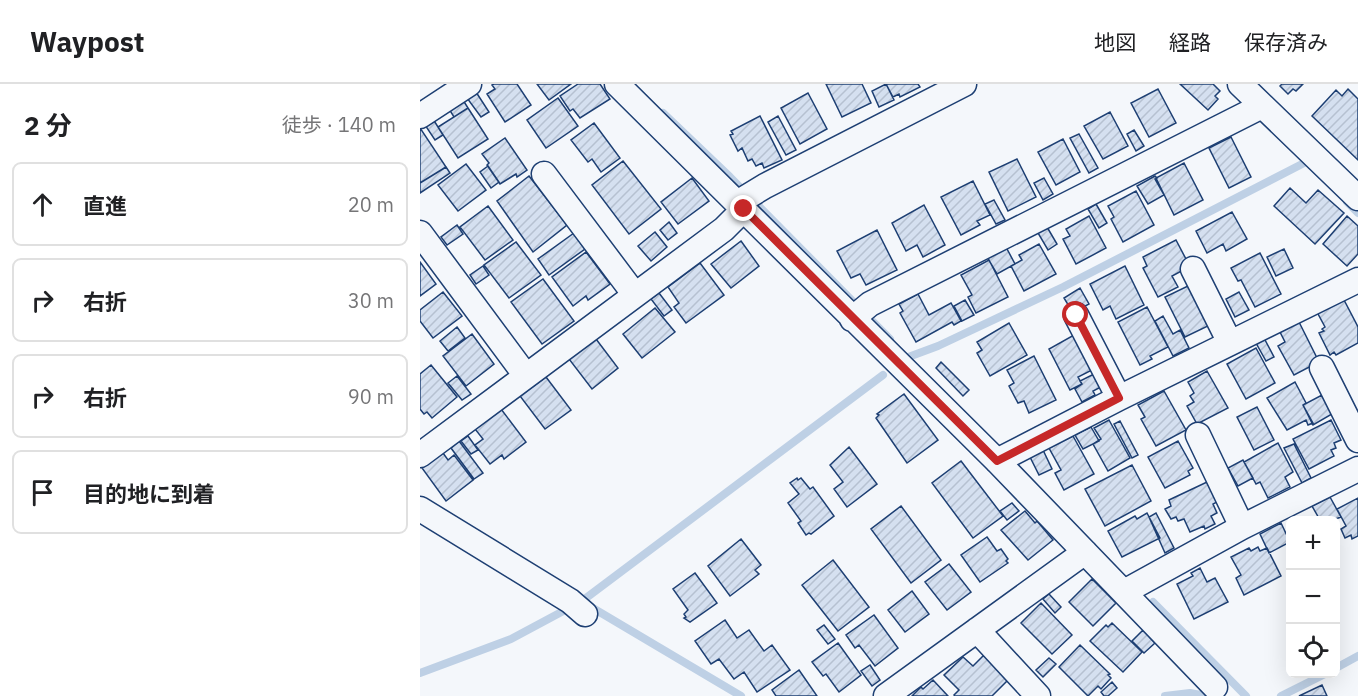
<!DOCTYPE html>
<html lang="ja">
<head>
<meta charset="utf-8">
<style>
  :root { --surface:#fff; --page:#f2f2f2; --text:#202124; --muted:#757577; --line:#e0e0e0 }
  body { margin:0; font-family:"IBM Plex Sans","Noto Sans JP",sans-serif; background:var(--page); color:var(--text) }
  .controls { position:absolute; right:18px; bottom:18px; display:grid; overflow:hidden; border-radius:9px; box-shadow:0 6px 24px #0002 }
  .controls button { width:54px; height:54px; display:grid; place-items:center; padding:0; border:0; border-bottom:2px solid var(--line); background:var(--surface); color:var(--text); font:30px sans-serif }
  .stop { position:absolute; width:18px; height:18px; margin:-14px; border:4px solid #c62828; border-radius:50%; background:#fff }
  .stop.end { background:#c62828; border-color:#fff; box-shadow:0 2px 6px #0008 }
  .list { margin:0; padding:0; list-style:none }
  h2 { display:flex; justify-content:space-between; align-items:center; height:78px; margin:0; padding:0 24px; font-size:26px }
  h2 small { font-size:20px; font-weight:400; color:var(--muted) }
  .list li { display:grid; grid-template-columns:39px 1fr auto; gap:18px; align-items:center; box-sizing:border-box; height:84px; margin:0 12px 12px; padding:0 12px; border:2px solid var(--line); border-radius:9px }
  .list b { display:block; font-size:22px; white-space:nowrap }
  .list em { font-size:20px; font-style:normal; color:var(--muted) }
  .icon { flex:none; width:33px; height:33px; fill:none; stroke:currentColor; stroke-width:2; stroke-linecap:round; stroke-linejoin:round }
  .map { position:relative; flex:none; width:938px; height:612px; overflow:hidden }
  header { display:flex; align-items:center; gap:36px; box-sizing:border-box; height:84px; padding:0 30px; background:var(--surface); border-bottom:2px solid var(--line) }
  header strong { font-size:28px }
  nav { display:flex; gap:33px; margin-inline-start:auto; font-size:21px }
  main { display:flex }
  aside { flex:1; background:var(--surface) }
  .map>svg:first-child { display:block }
  .lines { fill:none; stroke-linecap:round; stroke-linejoin:round }
  .stream { stroke:#bed0e5; stroke-width:8 }
  .building { fill:url(#building-hatch); stroke:#1d3f73; stroke-width:1.5 }
  .minor-casing { stroke:#1d3f73; stroke-width:27 }
  .minor { stroke:#f4f7fb; stroke-width:24 }
  .route { stroke:#c62828; stroke-width:8 }
</style>
</head>
<body>
<header>
<strong>Waypost</strong>
<nav><a>地図</a><a>経路</a><a>保存済み</a></nav>
</header>
<main>
<aside>
<h2>2 分<small>徒歩 · 140 m</small></h2>
<ul class="list">
<li><svg class="icon" aria-label="ahead" viewBox="0 0 24 24"><path d="M12 20V5M6 11l6-6 6 6"/></svg><div><b>直進</b></div><em>20 m</em></li>
<li><svg class="icon" aria-label="right" viewBox="0 0 24 24"><path d="M7 20v-9h11M14 6l5 5-5 5"/></svg><div><b>右折</b></div><em>30 m</em></li>
<li><svg class="icon" aria-label="right" viewBox="0 0 24 24"><path d="M7 20v-9h11M14 6l5 5-5 5"/></svg><div><b>右折</b></div><em>90 m</em></li>
<li><svg class="icon" aria-label="arrive" viewBox="0 0 24 24"><path d="M6 21V4h12l-3 4 3 4H6"/></svg><div><b>目的地に到着</b></div></li>
</ul>
</aside>
<div class="map">
<svg width="938" height="612" viewBox="0 0 938 612">
  <defs>
    <pattern id="building-hatch" width="6" height="6" patternUnits="userSpaceOnUse" patternTransform="scale(1.5)"><rect width="6" height="6" fill="#d5e0f0"/><path d="M-1 1l2-2M0 6l6-6M5 7l2-2" fill="none" stroke="#b6c1d1"/></pattern>
  </defs>
  <rect width="100%" height="100%" fill="#f4f7fb"/>
  <g class="lines">
    <path class="stream" d="M243,29L310,93L470,255
      M927,118L938,129
      M483,275L518,262L643,203L886,78
      M733,518L826,612
      M166,520L321,612
      M916,584L938,572
      M0,589L91,555L162,517L463,291
      M745,612L770,609L786,612
      M861,612L905,590"/>
  </g>
  <path class="building" d="M74,0H97L111,21L85,38L67,10L75,5L72,1Z
    M117,0H151L129,16Z
    M158,0H180L190,15L160,34L153,25L150,27L140,12Z
    M406,0H442L451,19L422,33Z
    M466,0L474,16L459,23L452,7Z
    M466,0H498L500,3L480,13L479,10L473,13Z
    M760,0H793L800,7L795,12L798,15L788,26Z
    M862,0H883L876,7L873,5L868,10L860,2Z
    M738,5L756,39L729,53L711,19Z
    M928,5L938,15V76L892,32L916,6L922,12Z
    M56,8L69,28L61,33L47,14Z
    M388,9L407,45L380,60L361,24Z
    M138,14L158,42L126,64L107,36Z
    M43,16L48,24L34,33L29,25Z
    M48,24L68,55L38,74L18,43Z
    M690,28L708,62L683,75L664,42Z
    M340,32L362,76L344,84L342,79L336,82L332,75L328,77L322,64L318,67L310,51L313,50L311,47Z
    M358,32L376,66L366,71L348,38Z
    M13,35L23,51L15,56L5,41Z
    M174,39L200,74L181,88L172,75L168,78L151,56Z
    M0,44L26,83L0,99Z
    M714,46L724,62L716,67L707,50Z
    M659,50L678,84L669,89L650,54Z
    M811,53L831,93L809,104L789,64Z
    M85,54L107,86L97,93L96,90L80,100L67,81L69,79L62,70Z
    M643,55L660,88L636,101L618,68Z
    M597,75L616,113L588,127L569,88Z
    M203,77L241,125L209,150L172,101Z
    M764,79L783,116L754,131L736,94Z
    M46,80L66,106L38,127L18,101Z
    M68,82L79,98L71,104L60,88Z
    M26,83L30,89L0,109V99Z
    M109,92L147,141L113,168L77,117Z
    M735,92L737,94L735,95L744,111L728,120L717,102Z
    M272,94L289,117L258,140L241,118Z
    M624,94L633,110L623,116L614,99Z
    M553,97L570,131L557,137L560,141L541,151L521,113Z
    M870,104L886,119L898,106L924,129L895,160L854,122Z
    M716,107L734,141L703,158L691,135L694,133L688,122Z
    M574,116L585,136L576,140L565,120Z
    M676,120L687,139L679,144L668,125Z
    M504,121L525,161L503,173L497,161L486,167L472,139Z
    M68,122L93,156L65,176L40,143Z
    M812,128L827,155L806,167L803,160L787,169L776,147Z
    M669,132L686,164L656,180L643,155L650,152L646,145Z
    M927,132L938,142V170L927,182L903,160Z
    M249,138L257,149L248,156L240,146Z
    M37,141L43,150L27,161L21,153Z
    M627,143L637,160L628,166L618,149Z
    M457,146L477,186L446,201L440,190L431,194L417,167Z
    M235,148L247,163L231,177L218,162Z
    M154,149L165,165L129,191L118,175Z
    M756,156L767,177V184L752,192L758,203L738,213L723,184L727,182L723,173Z
    M321,157L339,182L311,204L291,180Z
    M96,158L121,191L89,214L64,181Z
    M619,160L636,190L604,207L591,182L602,176L599,171Z
    M586,163L595,180L577,190L567,173Z
    M864,165L873,184L856,192L847,173Z
    M166,168L190,200L168,216L166,212L153,222L132,193Z
    M840,169L861,210L835,223L821,196L818,197L811,184Z
    M569,176L588,213L556,229L548,213L552,211L541,191Z
    M0,178L16,200L0,212Z
    M280,179L304,211L266,239L254,223L259,219L248,203Z
    M63,182L69,191L56,200L50,191Z
    M705,182L724,221L696,235L690,222L683,226L670,200Z
    M123,195L154,237L122,260L91,218Z
    M770,201L790,241L765,253L745,213Z
    M660,204L669,220L653,229L644,214Z
    M23,208L42,232L13,254L0,237V226Z
    M819,208L829,226L815,233L806,215Z
    M239,209L252,226L244,232L231,215Z
    M498,210L509,231L531,219L541,237L534,241L532,238L496,258L480,229L483,227L479,220Z
    M923,214L938,243V259L916,271L914,268L910,271L899,249L904,247L902,245L905,243L897,228Z
    M545,216L554,231L542,237L534,222Z
    M727,223L748,263L730,272L732,275L720,281L698,238Z
    M235,224L255,248L222,274L203,250Z
    M743,232L753,250L760,246L769,264L753,272L735,237Z
    M879,238L899,278L874,291L858,262L865,258L860,248Z
    M589,239L607,271L570,292L557,269L562,266L557,258Z
    M37,243L45,254L28,267L20,257Z
    M52,250L74,280L46,302L23,272Z
    M654,251L672,286L658,293L662,300L650,306L629,265Z
    M844,254L854,273L846,277L836,259Z
    M176,255L198,284L172,305L149,275Z
    M836,264L855,299L826,315L807,280Z
    M614,272L636,316L609,329L604,317L598,319L589,302L594,299L587,286Z
    M521,278L549,306L543,312L516,284Z
    M11,281L37,313L12,334L7,328L4,330L0,325V290Z
    M787,287L808,324L777,340L767,322L774,318L770,312L774,309L768,298Z
    M674,290L681,303L673,307L675,311L662,318L655,305L662,300L660,297Z
    M37,292L51,310L42,316L28,299Z
    M126,293L151,326L125,345L100,312Z
    M875,298L886,319L883,321L893,339L888,341L886,336L867,346L847,314Z
    M744,307L766,346L736,362L721,335L725,333L718,321Z
    M484,310L518,356L487,379L456,334L459,331L457,330Z
    M902,311L912,330L893,341L883,321Z
    M837,323L854,356L834,366L817,333Z
    M81,325L106,358L84,375L82,371L70,380L55,361L63,355L55,345Z
    M689,336L710,374L688,387L673,360L681,355L674,344Z
    M911,336L921,356L914,359L916,364L911,366L914,372L889,385L873,355Z
    M700,337L718,371L712,374L694,340Z
    M671,343L679,357L663,365L655,351Z
    M48,352L58,366L51,370L41,357Z
    M653,352L674,390L644,406L635,389L641,386L629,364Z
    M39,357L63,389L54,395L31,364Z
    M758,357L773,384L768,387L770,391L745,404L728,373Z
    M858,359L873,388L865,393L870,403L848,414L840,398L836,400L824,378Z
    M874,360L891,394L882,399L864,364Z
    M429,363L457,400L427,423L414,405L423,398L410,381Z
    M623,366L632,385L619,391L610,373Z
    M23,369L28,376L34,371L53,396L26,417L2,384Z
    M823,376L833,394L818,402L808,384Z
    M541,377L583,432L553,454L512,399Z
    M712,381L731,417L685,442L665,405Z
    M377,394L378,396L381,394L390,405L393,403L414,432L391,450L389,449L386,451L378,439L381,437L368,419L379,410L370,399Z
    M787,398L797,418L793,420L797,429L791,432L795,440L785,445L784,442L770,448L764,435L758,437L756,433L751,435L745,425L751,422L749,416Z
    M910,413L921,433L913,436H900L892,422Z
    M938,414V452L932,455L931,451L925,454L921,445L926,442L917,425Z
    M592,419L599,427L587,436L580,427Z
    M481,422L521,476L491,499L451,445Z
    M605,427L615,439L617,437L633,456L608,476L581,446Z
    M727,429L740,454L702,473L688,447L715,432L717,435Z
    M736,429L754,464L745,469L729,433Z
    M861,439L870,458L849,469L840,450Z
    M567,453L577,467L581,465L588,475L586,477L588,479L560,498L541,471Z
    M321,455L341,481L335,486L339,490L310,512L288,482Z
    M838,463L840,467L847,464L861,492L824,511L816,494L821,491L811,473L829,464L831,467Z
    M413,476L449,523L418,547L382,501Z
    M529,480L551,508L527,526L505,498Z
    M780,484L787,498L795,494L808,518L774,535L757,500L773,492L771,489Z
    M275,489L297,519L270,538L264,534L266,533L264,530L268,526L253,505Z
    M672,495L696,519L673,542L649,518Z
    M492,507L509,530L485,548L468,526Z
    M629,510L641,523L635,529L623,515Z
    M621,519L652,551L632,570L601,539Z
    M454,531L478,564L455,582L439,561L435,564L426,551Z
    M305,536L317,554L329,546L344,567L352,561L370,586L337,608L324,588L314,595L299,575L291,580L275,557Z
    M692,539L722,568L703,588L670,557L686,541L688,543Z
    M404,541L415,555L408,560L397,546Z
    M723,546L735,559L724,569L712,557Z
    M418,559L441,591L419,608L406,590L403,592L392,578Z
    M660,561L690,590L688,591L691,594L681,605L678,602L668,612L639,583Z
    M564,571L588,596L572,612H535L534,611L539,606L524,591L543,573L553,582Z
    M629,574L636,580L623,593L616,586Z
    M450,581L460,596L452,602L441,587Z
    M379,586L397,612H356L352,606Z
    M513,596L528,612H492L501,603L503,605Z
    M692,598L697,604L688,612H684L681,608Z
    M902,601L907,612H879Z"/>
  <g class="lines">
    <g class="minor-casing">
      <path id="minor" d="M197,0L577,377L795,603
        M820,0L938,114
        M0,32L49,0
        M124,90L215,211
        M317,119L345,102L544,0
        M0,149L106,292
        M773,185L810,259
        M656,231L699,314
        M432,235L450,220L842,22
        M902,284L938,356
        M0,371L304,145L324,125
        M577,377L699,314L938,196
        M0,425L150,517L165,530
        M822,443L938,385
        M704,508L822,443L778,351
        M557,546L618,612
        M466,612L665,468"/>
    </g>
    <use href="#minor" class="minor"/>
  </g>
  <g class="lines">
    <path class="route" d="M324,125L577,377L699,314L656,231"/>
  </g>
</svg>
<div class="controls">
<button>+</button>
<button>−</button>
<button><svg class="icon" aria-label="locate" viewBox="0 0 24 24"><circle cx="12" cy="12" r="6"/><path d="M12 2v4M12 18v4M2 12h4M18 12h4"/></svg></button>
</div>
<div class="stop" style="left:656px;top:231px"></div>
<div class="stop end" style="left:324px;top:125px"></div>
</div>
</main>
</body>
</html>
